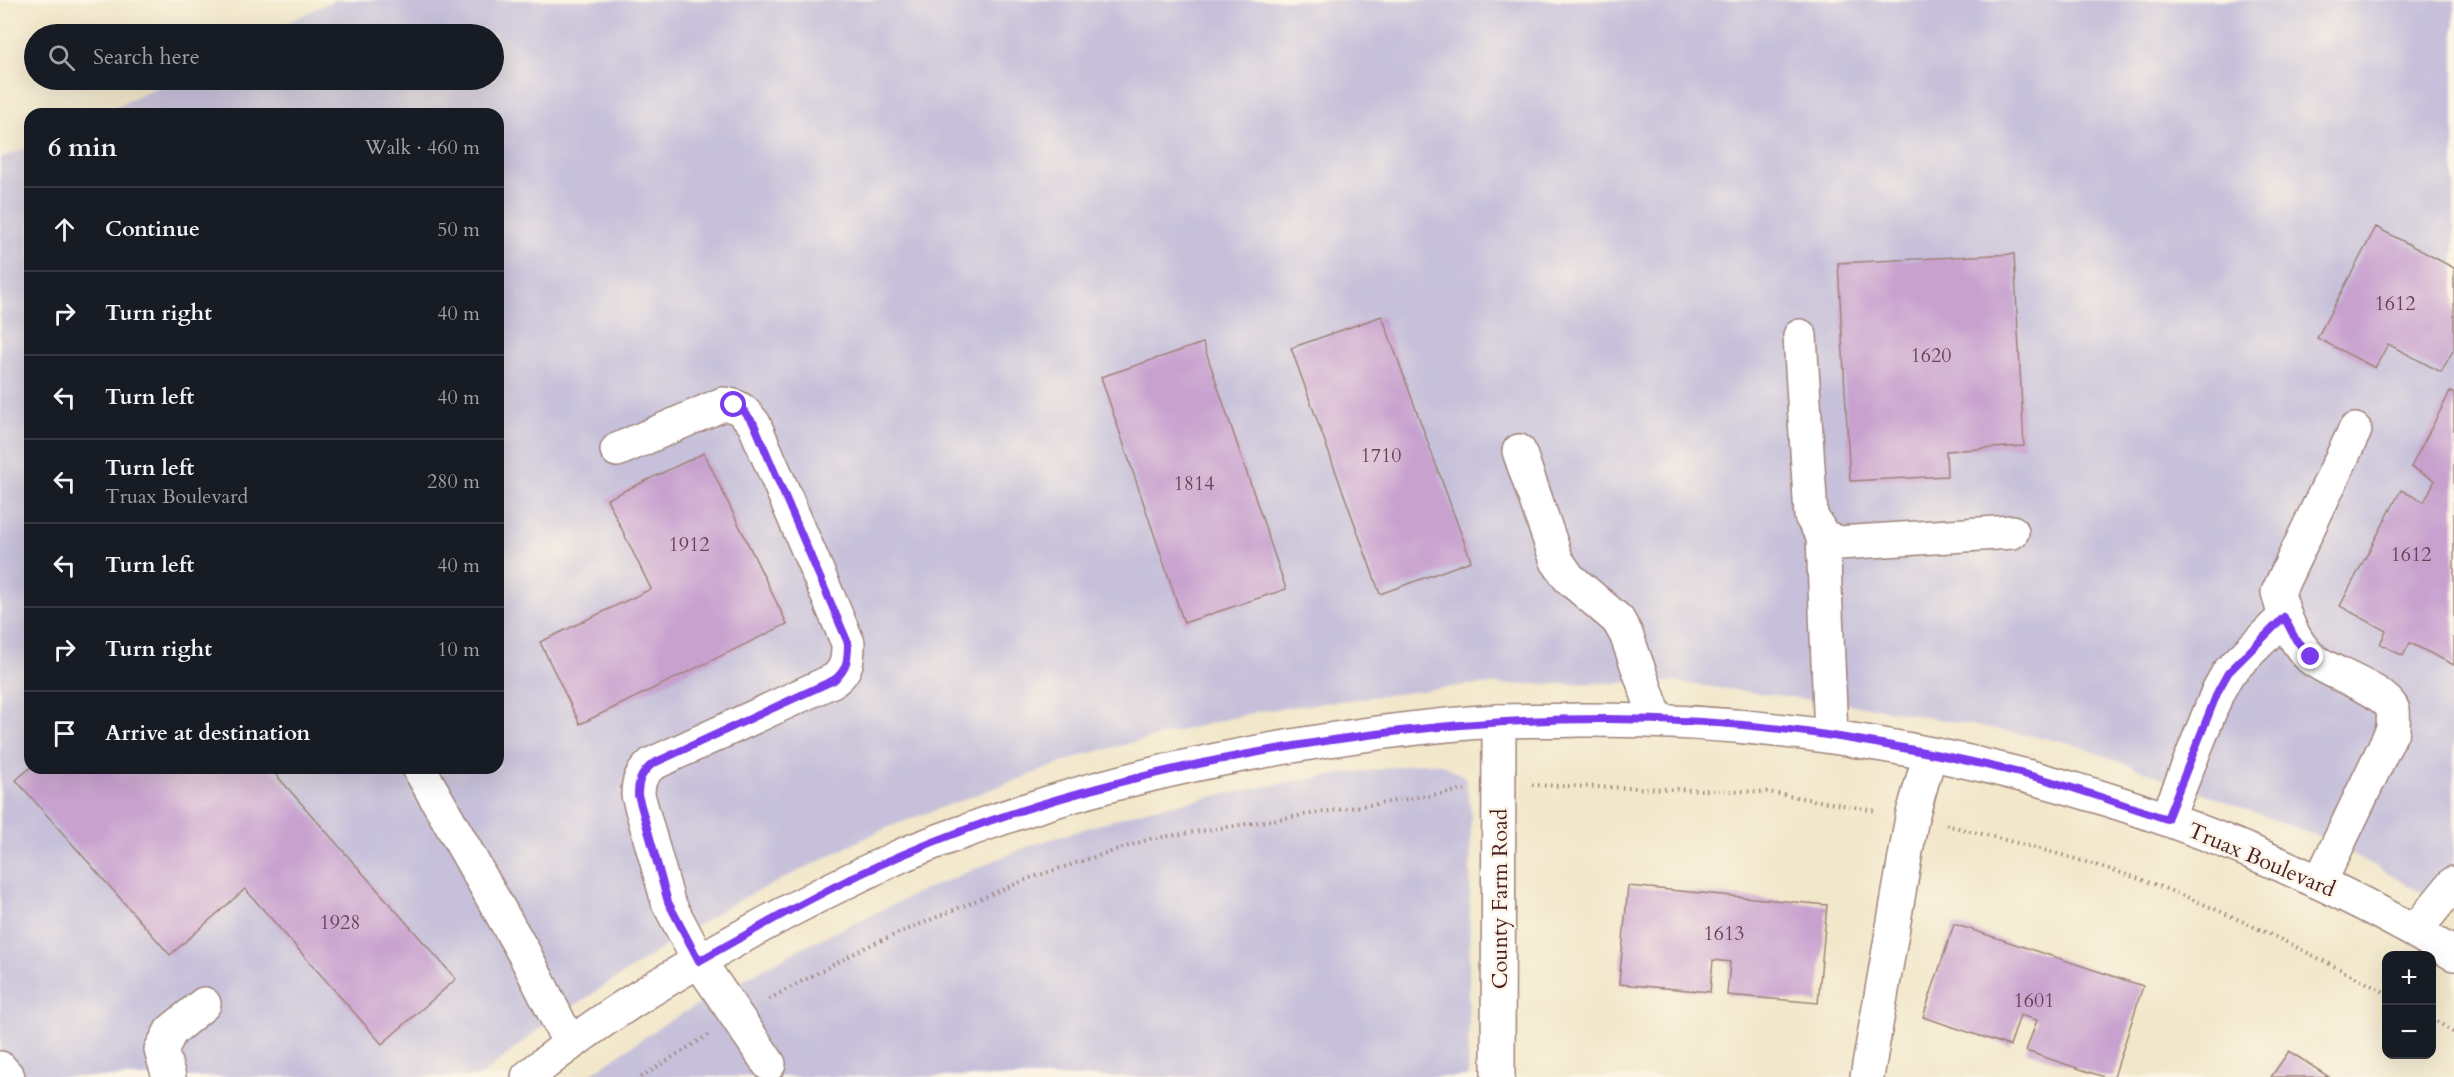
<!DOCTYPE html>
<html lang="en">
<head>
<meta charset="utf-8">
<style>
  :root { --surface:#171b24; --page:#20242c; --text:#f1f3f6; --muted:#9ea1a6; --line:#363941 }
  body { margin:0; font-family:Cardo,serif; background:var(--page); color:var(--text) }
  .controls { position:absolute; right:18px; bottom:18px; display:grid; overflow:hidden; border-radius:12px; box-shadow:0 6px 24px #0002 }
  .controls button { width:54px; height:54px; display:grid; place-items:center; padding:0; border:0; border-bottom:2px solid var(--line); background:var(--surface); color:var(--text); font:30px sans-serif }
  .stop { position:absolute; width:18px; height:18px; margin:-14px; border:4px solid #7c3aed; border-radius:50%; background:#fff }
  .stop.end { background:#7c3aed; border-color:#fff; box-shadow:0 2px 6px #0008 }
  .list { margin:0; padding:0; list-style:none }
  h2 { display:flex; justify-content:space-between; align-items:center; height:78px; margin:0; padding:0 24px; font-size:26px }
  h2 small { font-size:20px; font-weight:400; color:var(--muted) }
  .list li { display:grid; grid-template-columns:39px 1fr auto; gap:18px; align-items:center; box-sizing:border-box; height:84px; padding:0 24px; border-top:2px solid var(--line) }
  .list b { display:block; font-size:22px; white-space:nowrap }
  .list p { margin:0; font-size:20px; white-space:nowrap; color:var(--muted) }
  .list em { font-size:20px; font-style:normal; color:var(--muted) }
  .icon { flex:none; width:33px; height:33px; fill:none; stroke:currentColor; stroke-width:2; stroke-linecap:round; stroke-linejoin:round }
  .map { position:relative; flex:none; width:2454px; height:1077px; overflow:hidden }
  .search { position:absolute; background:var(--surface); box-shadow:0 6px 24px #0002; left:24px; top:24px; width:480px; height:66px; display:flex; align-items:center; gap:15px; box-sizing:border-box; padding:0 21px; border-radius:33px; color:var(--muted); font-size:22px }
  .panel { position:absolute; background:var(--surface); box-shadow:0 6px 24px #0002; left:24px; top:108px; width:480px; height:666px; border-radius:18px }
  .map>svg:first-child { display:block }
  .industrial { fill:#c6c0da }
  .building { fill:#c8a1cf }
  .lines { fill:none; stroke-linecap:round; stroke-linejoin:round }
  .minor-casing { stroke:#9e837a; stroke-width:36 }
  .major-casing { stroke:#9e837a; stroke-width:36 }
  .path { stroke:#9e837a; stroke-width:4; stroke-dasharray:1.5 4.5; stroke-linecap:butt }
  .minor { stroke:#fff; stroke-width:33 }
  .major { stroke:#fff; stroke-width:33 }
  .route { stroke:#7c3aed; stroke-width:8 }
  .labels { text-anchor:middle; stroke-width:5; stroke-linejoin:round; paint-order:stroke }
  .number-label { font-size:20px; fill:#6a4054 }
  .street-label { font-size:22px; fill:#4a1f2b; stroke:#fcf5e5 }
</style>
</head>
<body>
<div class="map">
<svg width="2454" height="1077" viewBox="0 0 2454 1077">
  <rect width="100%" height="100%" fill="#fcf5e5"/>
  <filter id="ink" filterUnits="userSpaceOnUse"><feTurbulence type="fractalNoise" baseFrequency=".0167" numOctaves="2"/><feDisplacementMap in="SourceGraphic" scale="12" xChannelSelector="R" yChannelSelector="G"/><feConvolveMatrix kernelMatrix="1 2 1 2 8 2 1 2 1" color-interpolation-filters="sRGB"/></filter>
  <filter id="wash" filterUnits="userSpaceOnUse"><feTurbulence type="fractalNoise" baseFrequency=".008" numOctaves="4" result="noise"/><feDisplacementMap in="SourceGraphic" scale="24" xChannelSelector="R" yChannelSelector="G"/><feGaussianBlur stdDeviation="1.35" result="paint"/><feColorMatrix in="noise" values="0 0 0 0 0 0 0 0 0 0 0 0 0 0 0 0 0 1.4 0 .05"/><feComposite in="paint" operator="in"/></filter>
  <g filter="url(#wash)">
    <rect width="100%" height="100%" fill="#f2e7ca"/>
    <path class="industrial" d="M334,0H2454V911L2330,841L2070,743L1883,709L1673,682L1468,685L1260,711L1087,754L886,828L726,907L543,1026L480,1077H0V158L30,147V768H498V114H101L172,80H494V34H264Z
      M1424,763L1442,764L1465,777L1471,812L1468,1077H586L667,1022L801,948L917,893L1032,845L1149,809L1300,780Z"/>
    <g id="blocks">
      <path class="building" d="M2376,227L2454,268V349L2441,372L2388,344L2375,368L2317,338Z
        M2014,254L2024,446L1946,451L1947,476L1850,481L1838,263Z
        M1382,316L1471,561L1380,594L1291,348Z
        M1203,343L1286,589L1184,623L1101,377Z
        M2450,392L2454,394V665L2410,643L2403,656L2380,644L2386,631L2340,606L2401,490L2424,502L2435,480L2411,467Z
        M704,453L787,624L580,724L540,642L651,589L607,499Z
        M30,768H270L456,979L382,1044L245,889L170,955L16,780Z
        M1628,886L1827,905L1818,1003L1727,995L1730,962L1713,960L1710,992L1619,984Z
        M1954,924L2143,986L2114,1077H2104L2026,1051L2037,1020L2020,1015L2010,1046L1923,1017Z
        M2289,1051L2329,1077H2271Z"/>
    </g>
  </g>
  <g filter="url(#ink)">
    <use href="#blocks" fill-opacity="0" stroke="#9e837a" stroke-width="1.5"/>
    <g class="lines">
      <g class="minor-casing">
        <path id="minor" d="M1800,336L1811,516L1823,536L1839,543L2012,532
          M617,450L723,404C739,405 745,412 754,424L848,643C848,660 847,670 834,680L652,764C641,774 638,781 638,795L668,902L699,961L769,1064
          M1519,451L1557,561L1569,578L1618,620L1626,634L1657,721
          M1823,536L1831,736
          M419,768L525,955L569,1042
          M2167,819L2218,691L2228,673L2284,617
          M2320,882L2393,729C2393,724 2394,715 2393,710C2385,689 2330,674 2311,658C2292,640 2284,616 2278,592L2355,430
          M2415,931L2454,883
          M0,1068L8,1077
          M169,1077L161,1050L171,1031L204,1004
          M1498,1077L1499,721
          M1867,1077L1912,817L1930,754"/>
      </g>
      <g class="major-casing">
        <path id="major" d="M528,1077C596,1020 674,974 752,931C799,905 848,880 898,857C920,847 943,839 966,831C1059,796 1155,771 1253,753C1334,738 1416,726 1498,721C1525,720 1553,721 1580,720C1885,718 2191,798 2454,954"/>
      </g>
      <path class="path" d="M1532,785L1767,792L1877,811
        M1946,825C2021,844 2097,862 2169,890C2243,919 2315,956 2386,993
        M769,999L868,946L1030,878L1150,839L1465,790
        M2432,1018L2454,1033
        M641,1077L708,1035"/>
      <use href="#minor" class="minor"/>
      <use href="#major" class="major"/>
    </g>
  </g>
  <g class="lines" filter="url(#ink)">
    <path class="route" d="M734,405L743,410L754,424L848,643C848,660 847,670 834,680L652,764C641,774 638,781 638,795L668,902L699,961C765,924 832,885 902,855C1015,806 1134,775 1254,753C1444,718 1642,706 1833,736C1903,747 1975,761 2043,779C2085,791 2126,806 2167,819L2218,691L2228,673L2284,617L2296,640L2311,657"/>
  </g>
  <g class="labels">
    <g class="number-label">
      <text x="2395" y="310">1612</text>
      <text x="1931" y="362">1620</text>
      <text x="1381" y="462">1710</text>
      <text x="1194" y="490">1814</text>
      <text x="689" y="551">1912</text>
      <text x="2411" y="561">1612</text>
      <text x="340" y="929">1928</text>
      <text x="1724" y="940">1613</text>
      <text x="2034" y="1007">1601</text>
    </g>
    <g class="street-label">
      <text transform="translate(2262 859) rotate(23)" y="8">Truax Boulevard</text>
      <text transform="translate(1499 899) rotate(-90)" y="8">County Farm Road</text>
    </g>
  </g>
</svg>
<div class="controls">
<button>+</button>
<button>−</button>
</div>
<div class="stop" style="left:734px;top:405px"></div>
<div class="stop end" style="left:2311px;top:657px"></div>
<div class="search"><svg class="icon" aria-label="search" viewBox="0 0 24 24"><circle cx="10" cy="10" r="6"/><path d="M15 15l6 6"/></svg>Search here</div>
<section class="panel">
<h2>6 min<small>Walk · 460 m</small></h2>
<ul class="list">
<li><svg class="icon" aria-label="ahead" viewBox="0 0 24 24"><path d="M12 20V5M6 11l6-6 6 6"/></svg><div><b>Continue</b></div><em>50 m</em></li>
<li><svg class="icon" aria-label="right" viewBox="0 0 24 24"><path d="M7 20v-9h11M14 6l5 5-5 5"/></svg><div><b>Turn right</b></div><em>40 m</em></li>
<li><svg class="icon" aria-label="left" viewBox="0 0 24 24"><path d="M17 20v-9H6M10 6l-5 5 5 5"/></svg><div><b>Turn left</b></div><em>40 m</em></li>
<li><svg class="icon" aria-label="left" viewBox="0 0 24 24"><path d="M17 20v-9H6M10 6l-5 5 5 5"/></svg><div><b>Turn left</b><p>Truax Boulevard</p></div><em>280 m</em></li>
<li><svg class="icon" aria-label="left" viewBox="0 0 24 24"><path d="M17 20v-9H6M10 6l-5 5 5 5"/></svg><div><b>Turn left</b></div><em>40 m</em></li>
<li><svg class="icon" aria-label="right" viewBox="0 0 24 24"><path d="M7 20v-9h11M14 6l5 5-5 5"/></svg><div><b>Turn right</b></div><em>10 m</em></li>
<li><svg class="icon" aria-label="arrive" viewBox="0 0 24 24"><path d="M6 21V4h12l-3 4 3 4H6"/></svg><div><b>Arrive at destination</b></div></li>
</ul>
</section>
</div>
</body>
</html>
